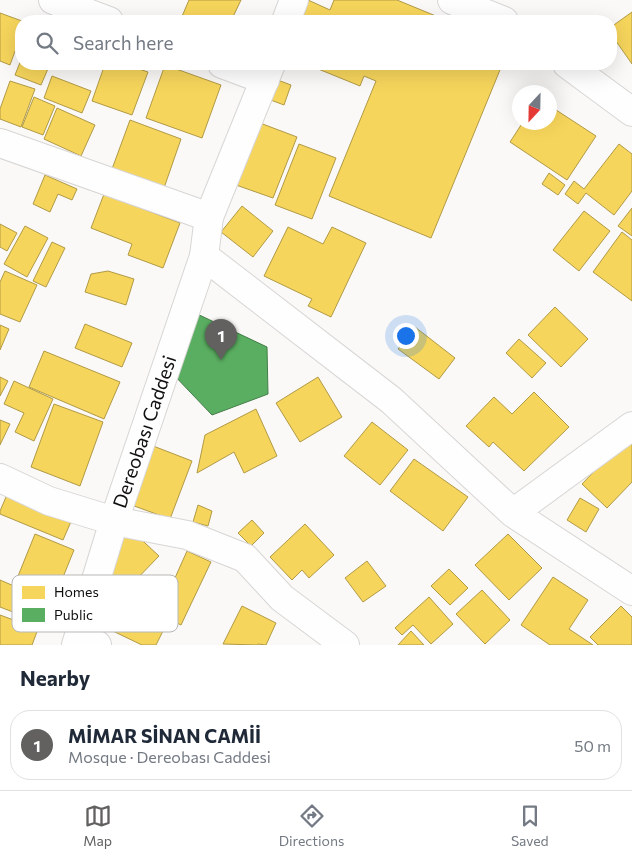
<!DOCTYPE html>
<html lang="en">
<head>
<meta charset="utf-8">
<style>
  :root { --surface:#fff; --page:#f6f6f7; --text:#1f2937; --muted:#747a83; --line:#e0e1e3; --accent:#626160 }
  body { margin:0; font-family:Commissioner,sans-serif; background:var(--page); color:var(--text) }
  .compass { position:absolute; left:512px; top:85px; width:45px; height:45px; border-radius:50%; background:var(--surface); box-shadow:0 5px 20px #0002; rotate:202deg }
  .you { position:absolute; left:405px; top:335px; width:18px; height:18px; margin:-12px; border:4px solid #fff; border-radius:50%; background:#1a73e8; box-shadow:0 0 0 8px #1a73e833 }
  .badge { display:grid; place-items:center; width:32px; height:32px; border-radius:50%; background:var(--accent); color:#fff; font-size:16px; font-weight:700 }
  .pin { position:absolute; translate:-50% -41px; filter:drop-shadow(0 1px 2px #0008) }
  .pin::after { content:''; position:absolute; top:26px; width:18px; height:15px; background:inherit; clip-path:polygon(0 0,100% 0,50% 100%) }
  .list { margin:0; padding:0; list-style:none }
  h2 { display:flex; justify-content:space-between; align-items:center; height:65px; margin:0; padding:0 20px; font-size:21px }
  h2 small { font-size:16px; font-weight:400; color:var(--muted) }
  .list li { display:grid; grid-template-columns:32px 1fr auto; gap:15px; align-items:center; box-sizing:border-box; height:70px; margin:0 10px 10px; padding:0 10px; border:1px solid var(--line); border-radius:20px }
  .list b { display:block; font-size:19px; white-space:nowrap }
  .list p { margin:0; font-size:16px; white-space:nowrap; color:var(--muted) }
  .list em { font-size:16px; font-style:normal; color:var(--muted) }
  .icon { flex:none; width:28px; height:28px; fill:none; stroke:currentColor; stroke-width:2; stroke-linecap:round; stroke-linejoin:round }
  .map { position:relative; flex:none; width:632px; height:645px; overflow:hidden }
  .search { position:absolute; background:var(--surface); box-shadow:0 5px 20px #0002; left:15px; right:15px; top:15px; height:55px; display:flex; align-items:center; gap:12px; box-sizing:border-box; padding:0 18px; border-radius:20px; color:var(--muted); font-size:19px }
  .sheet { height:145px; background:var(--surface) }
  nav { display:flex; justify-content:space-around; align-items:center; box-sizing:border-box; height:70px; border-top:1px solid var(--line); background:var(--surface); font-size:14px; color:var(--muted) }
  nav a { display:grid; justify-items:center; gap:2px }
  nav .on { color:var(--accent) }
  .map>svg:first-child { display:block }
  .homes { fill:#f6d55c; stroke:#b19a45 }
  .public { fill:#5aae61; stroke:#447e48 }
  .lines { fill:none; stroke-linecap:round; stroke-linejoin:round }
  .minor-casing { stroke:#d8d6d5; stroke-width:30 }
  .tertiary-casing { stroke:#d8d6d5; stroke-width:30 }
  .minor { stroke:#fefefe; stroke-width:28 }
  .tertiary { stroke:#fefefe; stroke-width:28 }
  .labels { text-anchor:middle; stroke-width:5; stroke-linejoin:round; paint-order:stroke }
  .street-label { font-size:19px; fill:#100f0e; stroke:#fff }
  .key { fill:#fff; stroke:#b7b7b7; stroke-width:1 }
  .key-label { font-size:14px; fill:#100f0e }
</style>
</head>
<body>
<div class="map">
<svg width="632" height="645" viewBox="0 0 632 645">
  <rect width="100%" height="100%" fill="#fbf9f7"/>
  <path class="homes" d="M189,0H241L231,21H180Z
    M300,0H308L330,10L334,0H397L448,21H291Z
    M632,12V64L611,34V27Z
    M0,13L22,21L21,35L10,65L0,61Z
    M21,60V64H50L41,85L15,75Z
    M105,64H124L148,72L132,115L92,101Z
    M306,64H500L502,65L431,238L329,196L376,81L364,76L360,86Z
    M165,65L221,85L202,138L146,118Z
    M52,76L91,91L82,113L44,98Z
    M275,79L291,85L284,105L268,99Z
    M10,81L35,89L21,127L0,119V109Z
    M34,97L55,106L43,135L22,127Z
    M550,106L596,136L567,180L510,142L523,122H550Z
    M57,108L95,125L81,156L44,139Z
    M130,120L181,139L164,188L112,169Z
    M260,123L297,137L273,198L236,185Z
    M299,144L336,158L312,219L275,205Z
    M619,144L632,154V191L614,215L586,193L578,204L565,194L574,181L584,189Z
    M549,173L565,185L558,195L542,184Z
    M45,175L77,189L72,200L58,194L50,212L33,204Z
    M104,194L180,223L163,268L128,255L132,244L91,228Z
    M242,206L273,231L253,257L221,232Z
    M632,208V236L618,226Z
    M584,211L610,231L579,271L553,250Z
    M0,224L17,233L7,251L0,247Z
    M25,226L48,238L27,277L4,264Z
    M288,227L323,244L332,227L366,243L331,317L308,306L312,299L264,276Z
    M622,232L632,240V301L593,272Z
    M52,242L65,248L46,287L33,281Z
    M5,271L37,285L20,322L0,314V282Z
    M108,271L134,279L126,305L85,292L91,274Z
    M555,307L588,339L561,367L528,335Z
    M85,324L132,343L122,367L75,348Z
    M0,325L9,329L0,350Z
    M415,327L455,358L439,379L398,349Z
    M519,339L546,363L532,378L506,353Z
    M44,351L120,382L104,419L29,387Z
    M0,377L8,381L0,396Z
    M318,377L342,417L300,442L276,403Z
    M14,381L53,399L34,441L15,432L24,413L4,404Z
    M534,392L569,427L524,471L493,442L489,447L466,426L494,397L512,414Z
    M54,404L103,422L80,486L31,467Z
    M256,409L277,456L244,473L234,452L197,473L205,435Z
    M0,420L10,424L0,445Z
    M372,422L408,450L380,485L344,456Z
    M626,438L632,444V482L607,508L582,484Z
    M148,444L192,461L170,519L126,503Z
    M414,459L468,497L443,531L390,491Z
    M9,490L73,517L63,540L0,514V511Z
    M580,498L599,509L586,532L567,520Z
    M198,505L212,511L208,526L193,522Z
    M252,520L264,533L251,546L238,533Z
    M305,524L334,555L309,578L302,570L292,580L270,557Z
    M131,530L159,556L130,586L102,576L113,540Z
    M35,534L74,550L44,624L0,607V580L14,586Z
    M508,534L542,568L509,600L475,565Z
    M187,551L211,562L181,625L169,619L156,645H142L94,622L111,588L153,608L160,595L166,598Z
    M367,561L386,586L363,602L345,578Z
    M449,569L468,588L450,605L431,586Z
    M553,577L588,600L569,629L593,645H550L521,625Z
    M482,590L510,620L485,644L456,614Z
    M429,597L453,624L431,644L413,625L402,635L395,628Z
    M242,606L276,623L266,645L258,644V645L223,644Z
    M621,606L632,617V645H598L590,637Z
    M0,615L38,629L32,645H0Z
    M411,631L424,645H398Z"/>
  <path class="public" d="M193,312L267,347L268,394L212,415L171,372Z"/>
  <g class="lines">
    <g class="minor-casing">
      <path id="minor" d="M53,0L109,21
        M452,0L504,21
        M222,64L265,80
        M567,64L632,112
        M0,143L209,217
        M204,256L391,400L513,513L632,591
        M0,478L49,501L114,521L187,535L245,558L282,598L345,645
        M513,513L632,426
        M80,632L97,645"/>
    </g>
    <g class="tertiary-casing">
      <g id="tertiary">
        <path d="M286,21L294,0"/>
        <path id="s1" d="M76,645L114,521L204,256L209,217L271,64"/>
      </g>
    </g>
    <use href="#minor" class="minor"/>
    <use href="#tertiary" class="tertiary"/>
  </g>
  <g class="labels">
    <g class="street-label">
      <text dy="7" stroke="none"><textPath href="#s1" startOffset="224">Dereobası Caddesi</textPath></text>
    </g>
  </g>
  <rect x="12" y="575" width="166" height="57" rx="8" class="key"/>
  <rect x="22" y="586" width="23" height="13" fill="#f6d55c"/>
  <rect x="22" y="608" width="23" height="14" fill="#5aae61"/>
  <g class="key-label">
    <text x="54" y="597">Homes</text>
    <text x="54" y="620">Public</text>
  </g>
</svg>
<svg class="compass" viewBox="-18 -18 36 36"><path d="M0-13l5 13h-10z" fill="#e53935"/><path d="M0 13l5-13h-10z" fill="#747a83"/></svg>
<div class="you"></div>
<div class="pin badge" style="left:221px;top:360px">1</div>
<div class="search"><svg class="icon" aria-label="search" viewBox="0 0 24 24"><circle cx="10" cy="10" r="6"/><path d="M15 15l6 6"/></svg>Search here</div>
</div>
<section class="sheet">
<h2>Nearby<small></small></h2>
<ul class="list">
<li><span class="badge">1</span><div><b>MİMAR SİNAN CAMİİ</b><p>Mosque · Dereobası Caddesi</p></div><em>50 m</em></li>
</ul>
</section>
<nav>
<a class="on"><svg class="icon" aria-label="map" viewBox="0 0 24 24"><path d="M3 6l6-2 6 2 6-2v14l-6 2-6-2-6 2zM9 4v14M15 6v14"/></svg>Map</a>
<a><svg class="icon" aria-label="directions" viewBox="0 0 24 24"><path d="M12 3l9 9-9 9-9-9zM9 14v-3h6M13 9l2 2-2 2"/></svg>Directions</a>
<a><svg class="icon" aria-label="saved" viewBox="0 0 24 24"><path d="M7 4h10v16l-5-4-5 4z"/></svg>Saved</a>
</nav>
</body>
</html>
